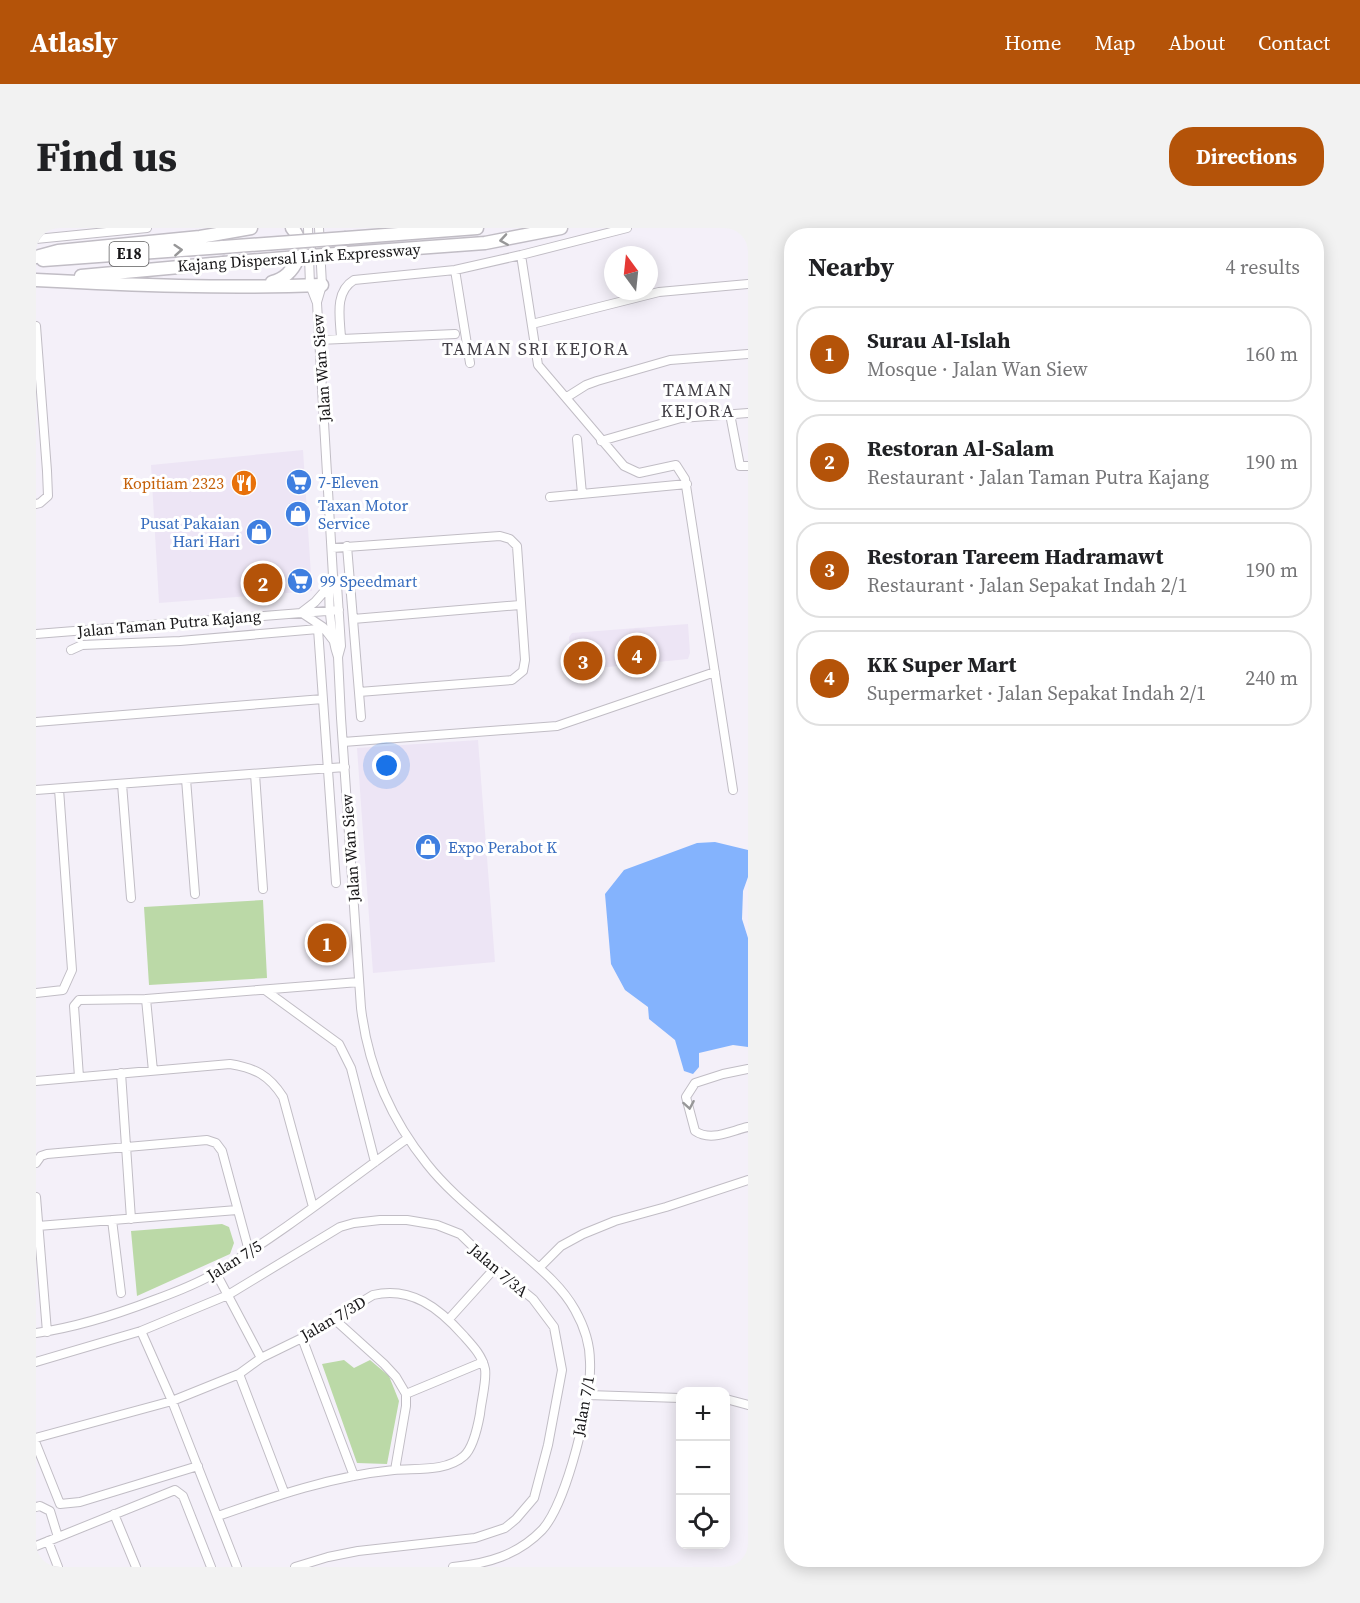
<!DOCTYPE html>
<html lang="en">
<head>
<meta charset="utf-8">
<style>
  :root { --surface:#fff; --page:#f2f2f2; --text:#202124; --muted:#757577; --line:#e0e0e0; --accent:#b45309 }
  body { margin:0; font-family:"Source Serif 4",serif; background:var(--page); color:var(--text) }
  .controls { position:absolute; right:18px; bottom:18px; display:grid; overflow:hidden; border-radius:12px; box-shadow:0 3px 15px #0003 }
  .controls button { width:54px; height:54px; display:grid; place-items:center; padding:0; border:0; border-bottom:2px solid var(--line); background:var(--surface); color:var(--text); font:30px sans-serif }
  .compass { position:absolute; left:568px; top:18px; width:54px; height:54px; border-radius:50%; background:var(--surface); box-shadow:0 3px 15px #0003; rotate:345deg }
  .you { position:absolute; left:351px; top:538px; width:21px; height:21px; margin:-15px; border:4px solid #fff; border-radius:50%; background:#1a73e8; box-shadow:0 0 0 9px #1a73e833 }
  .badge { display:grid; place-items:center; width:39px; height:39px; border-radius:50%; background:var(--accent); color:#fff; font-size:20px; font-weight:700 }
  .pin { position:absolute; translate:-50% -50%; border:3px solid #fff; box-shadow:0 2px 6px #0006 }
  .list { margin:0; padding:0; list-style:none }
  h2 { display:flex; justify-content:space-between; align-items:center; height:78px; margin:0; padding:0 24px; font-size:26px }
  h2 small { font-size:20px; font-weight:400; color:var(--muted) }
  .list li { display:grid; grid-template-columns:39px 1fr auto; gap:18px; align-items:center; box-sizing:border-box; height:96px; margin:0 12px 12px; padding:0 12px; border:2px solid var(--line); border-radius:24px }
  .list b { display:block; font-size:22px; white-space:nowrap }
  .list p { margin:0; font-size:20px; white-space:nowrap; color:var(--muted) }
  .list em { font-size:20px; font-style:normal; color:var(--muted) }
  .icon { flex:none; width:33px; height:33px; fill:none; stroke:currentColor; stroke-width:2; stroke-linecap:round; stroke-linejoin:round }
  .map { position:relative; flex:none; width:712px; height:1339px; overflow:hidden; border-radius:24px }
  header { display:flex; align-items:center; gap:36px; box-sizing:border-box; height:84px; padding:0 30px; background:var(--accent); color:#fff }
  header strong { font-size:28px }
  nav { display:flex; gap:33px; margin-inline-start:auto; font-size:21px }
  .intro { display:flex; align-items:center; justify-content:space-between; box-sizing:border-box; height:144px; padding:0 36px }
  h1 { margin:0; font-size:42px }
  .button { padding:15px 27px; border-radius:24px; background:var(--accent); color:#fff; font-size:21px; font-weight:700 }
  main { display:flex; gap:36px; padding:0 36px }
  aside { flex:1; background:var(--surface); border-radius:24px; box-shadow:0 3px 15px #0003 }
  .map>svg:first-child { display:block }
  .built { fill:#ede5f5 }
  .green { fill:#bbd9a7 }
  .water { fill:#84b3fd }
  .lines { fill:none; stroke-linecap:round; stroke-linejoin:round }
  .minor-casing { stroke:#c1bdc5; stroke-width:10 }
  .highway-casing { stroke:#c1bdc5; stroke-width:15 }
  .minor { stroke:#fff; stroke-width:8 }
  .highway { stroke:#fff; stroke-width:12 }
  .highway-bridge-casing { stroke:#c1bdc5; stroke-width:15; stroke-linecap:butt }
  .highway-bridge { stroke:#fff; stroke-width:12 }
  .oneway { stroke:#979798 }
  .labels { text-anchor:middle; stroke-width:6; stroke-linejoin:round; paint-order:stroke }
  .shield { fill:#fff; stroke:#5d5d5e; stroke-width:1.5 }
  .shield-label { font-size:15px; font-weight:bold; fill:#181719 }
  .street-label { font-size:16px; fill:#181719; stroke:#fff }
  .shop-label { font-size:16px; fill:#366cbe; stroke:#fff; text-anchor:start }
  .food-label { font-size:16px; fill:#c56008; stroke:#fff; text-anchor:end }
  .neighbourhood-label { font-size:18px; letter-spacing:1.5px; fill:#413e45; stroke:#fff }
</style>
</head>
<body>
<header>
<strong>Atlasly</strong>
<nav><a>Home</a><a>Map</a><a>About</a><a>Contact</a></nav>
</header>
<div class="intro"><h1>Find us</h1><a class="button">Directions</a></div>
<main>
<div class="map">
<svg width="712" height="1339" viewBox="0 0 712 1339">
  <rect width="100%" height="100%" fill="#f4f0f9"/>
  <path class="built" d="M267,222L276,363L123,375L115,237Z
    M652,396L654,425L652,431L542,442L538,441L535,437L533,409L536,405Z
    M442,512L459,734L337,745L321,520Z"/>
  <path class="green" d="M227,672L231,750L113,757L108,679Z
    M186,996L193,999L198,1015L194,1026L101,1068L95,1003Z
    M308,1132L318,1140L334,1132L353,1148L363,1173L351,1236L321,1235L286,1136Z"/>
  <path class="water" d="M679,614L712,622V649L707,663L706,691L712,710V819L697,817L663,825V839L657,846L648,843L639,812L613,791L612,779L589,762L575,736L569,666L588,642L661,615Z"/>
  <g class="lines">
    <g class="minor-casing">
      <path id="minor" d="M3,0L4,10
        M272,0L274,57L281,75L297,348L301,357L305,418L302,429L305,490L325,780C332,838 354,890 391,936C413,964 443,987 470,1011C494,1033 523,1053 539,1082C548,1098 554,1116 554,1134C556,1171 531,1275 506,1302C482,1327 451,1336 417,1339
        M0,11L111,0
        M485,27L502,137L588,238L603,245L640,237L649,251L697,562
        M419,42L434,135
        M281,74L286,57L283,0
        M496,96L623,64L712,56
        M0,98L11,243L12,268L4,275L0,276
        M305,110C304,90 298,64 318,52L419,42L485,27L591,0
        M283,112L419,106
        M531,169L550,157L561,153L634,132L712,126
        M694,186L704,238H712
        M541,211L546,266
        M565,213L645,190L712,185
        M514,269L651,256
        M311,318L325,489
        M296,320L464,308L474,311L481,318L489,432L487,443L476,452L323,464
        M297,348C289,364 296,412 302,429
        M266,384L279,374L293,358
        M266,385L287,399L297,412
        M317,391L484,377
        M0,406L303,382
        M35,422L46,417L144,413L282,401L300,655
        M0,494L287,471
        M307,514L521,498L679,444
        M219,546L227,661
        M150,551L159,666
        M86,556L95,670
        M0,562L309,539
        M229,762L303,816L315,840L339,934
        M0,765L27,762L36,742L23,561
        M110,771L117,843
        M712,841L687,846L659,855L650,869L659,903C675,914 694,903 712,899
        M85,845L95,991
        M43,849L38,778L43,772L110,771L323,754
        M0,853L194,836C219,840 233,847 247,869L277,979
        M0,935L5,928L11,926L171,912L180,915L186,923L213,1023
        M0,969L11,1104
        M76,992L85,1065
        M2,998L201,982
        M503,1040L525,1018L547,1006L579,993L630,979L712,952
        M180,1045L225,1130
        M297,1090L348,1136L360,1149L370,1166V1178L359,1242
        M413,1091L459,1040
        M105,1103L136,1173L201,1339
        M0,1105C42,1099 79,1087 118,1072C140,1064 161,1056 181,1044C248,1004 309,955 372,910
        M266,1110L318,1248
        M0,1134L105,1103L192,1067L304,999L318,995L344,992H371L401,997L424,1006L459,1040L497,1071L518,1099L526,1142L512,1217L498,1270L480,1291L469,1300L439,1310L322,1323L292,1329L259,1339
        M203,1146L248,1264
        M370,1166L447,1134
        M552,1167L644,1170
        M690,1171L712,1177
        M0,1210L136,1173L203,1146L225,1130L266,1110L337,1067C375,1058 403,1080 427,1107C436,1117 446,1127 449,1141C451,1152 445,1174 444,1186C442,1197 437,1220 428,1228C410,1244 380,1240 358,1242C297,1248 239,1268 182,1288
        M0,1216L24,1276L44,1274L162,1238
        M0,1279L4,1278L14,1283L22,1309
        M78,1286L100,1339
        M12,1313L22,1339
        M0,1318L139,1262L147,1268L175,1339"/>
    </g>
    <g class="highway-casing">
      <path id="highway" d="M310,10L441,0
        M312,25L449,15L525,0
        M0,29L22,23L164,9L215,0
        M7,32L187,19
        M45,48L187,35
        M0,52C95,57 190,61 286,57
        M236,54C259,49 273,19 256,0"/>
    </g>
    <use href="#minor" class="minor"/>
    <use href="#highway" class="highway"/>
    <g class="highway-bridge-casing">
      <path id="highway-bridge" d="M187,19L310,10
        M187,35L312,25"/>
    </g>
    <use href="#highway-bridge" class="highway-bridge"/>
  </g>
  <defs><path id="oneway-chevron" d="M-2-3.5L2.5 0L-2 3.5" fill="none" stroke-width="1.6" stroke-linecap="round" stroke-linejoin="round" transform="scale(1.5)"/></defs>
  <g class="oneway">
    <use href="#oneway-chevron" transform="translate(468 12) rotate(171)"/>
    <use href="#oneway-chevron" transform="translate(142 22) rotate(-4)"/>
    <use href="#oneway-chevron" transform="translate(653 877) rotate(80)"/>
  </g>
  <defs>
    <g id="supermarket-disc" transform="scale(1.35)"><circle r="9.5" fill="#3f7fe0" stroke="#fff"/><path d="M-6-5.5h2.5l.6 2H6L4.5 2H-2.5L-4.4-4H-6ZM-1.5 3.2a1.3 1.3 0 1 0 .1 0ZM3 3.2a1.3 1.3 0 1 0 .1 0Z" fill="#fff"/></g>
    <g id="restaurant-disc" transform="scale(1.35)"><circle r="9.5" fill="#e8710a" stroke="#fff"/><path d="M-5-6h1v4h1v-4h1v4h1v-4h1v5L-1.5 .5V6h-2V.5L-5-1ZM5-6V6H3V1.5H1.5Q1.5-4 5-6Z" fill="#fff"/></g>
    <g id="shop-disc" transform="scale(1.35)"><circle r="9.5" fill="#3f7fe0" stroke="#fff"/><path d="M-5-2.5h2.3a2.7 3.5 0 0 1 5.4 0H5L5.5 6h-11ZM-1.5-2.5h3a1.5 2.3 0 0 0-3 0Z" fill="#fff"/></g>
  </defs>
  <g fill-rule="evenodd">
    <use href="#supermarket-disc" x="263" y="254"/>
    <use href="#restaurant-disc" x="208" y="255"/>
    <use href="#shop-disc" x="262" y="286"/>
    <use href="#shop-disc" x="223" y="304"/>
    <use href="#supermarket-disc" x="264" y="353"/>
    <use href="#shop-disc" x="392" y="619"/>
  </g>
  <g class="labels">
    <rect class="shield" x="73.5" y="14" width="39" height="24" rx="4.5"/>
    <g class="shield-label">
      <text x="93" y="31">E18</text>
    </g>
    <g class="street-label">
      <text transform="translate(263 29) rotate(-4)" y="6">Kajang Dispersal Link Expressway</text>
      <text transform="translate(285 140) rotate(-94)" y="6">Jalan Wan Siew</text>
      <text transform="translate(133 395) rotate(-5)" y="6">Jalan Taman Putra Kajang</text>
      <text transform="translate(314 620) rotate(-94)" y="6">Jalan Wan Siew</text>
      <text transform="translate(198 1032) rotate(-32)" y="6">Jalan 7/5</text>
      <text transform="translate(463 1042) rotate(41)" y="6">Jalan 7/3A</text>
      <text transform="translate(297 1090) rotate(-30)" y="6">Jalan 7/3D</text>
      <text transform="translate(547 1178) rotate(-80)" y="6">Jalan 7/1</text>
    </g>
    <g class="shop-label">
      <text x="282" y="260">7-Eleven</text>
      <text x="282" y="283">Taxan Motor<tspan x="282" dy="18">Service</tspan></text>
      <text x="204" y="301" text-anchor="end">Pusat Pakaian<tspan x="204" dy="18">Hari Hari</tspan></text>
      <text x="284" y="359">99 Speedmart</text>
      <text x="412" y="625">Expo Perabot K</text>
    </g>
    <g class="food-label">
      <text x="188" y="261">Kopitiam 2323</text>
    </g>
    <g class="neighbourhood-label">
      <text x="500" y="127">TAMAN SRI KEJORA</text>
      <text x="662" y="168">TAMAN<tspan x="662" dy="21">KEJORA</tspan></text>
    </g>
  </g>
</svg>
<div class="controls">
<button>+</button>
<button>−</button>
<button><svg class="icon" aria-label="locate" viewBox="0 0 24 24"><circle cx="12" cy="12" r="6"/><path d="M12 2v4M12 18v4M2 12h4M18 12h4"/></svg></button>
</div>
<svg class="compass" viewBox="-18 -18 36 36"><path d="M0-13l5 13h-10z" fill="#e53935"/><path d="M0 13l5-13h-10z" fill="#757577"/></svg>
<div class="you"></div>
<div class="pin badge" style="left:291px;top:715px">1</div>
<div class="pin badge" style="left:227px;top:355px">2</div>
<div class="pin badge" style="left:547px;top:433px">3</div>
<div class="pin badge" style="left:601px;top:427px">4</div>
</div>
<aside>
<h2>Nearby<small>4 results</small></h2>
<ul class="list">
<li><span class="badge">1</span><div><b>Surau Al-Islah</b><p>Mosque · Jalan Wan Siew</p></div><em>160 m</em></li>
<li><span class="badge">2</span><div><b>Restoran Al-Salam</b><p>Restaurant · Jalan Taman Putra Kajang</p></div><em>190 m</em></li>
<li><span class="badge">3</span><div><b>Restoran Tareem Hadramawt</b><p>Restaurant · Jalan Sepakat Indah 2/1</p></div><em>190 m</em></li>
<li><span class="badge">4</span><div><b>KK Super Mart</b><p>Supermarket · Jalan Sepakat Indah 2/1</p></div><em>240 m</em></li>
</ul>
</aside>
</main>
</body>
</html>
